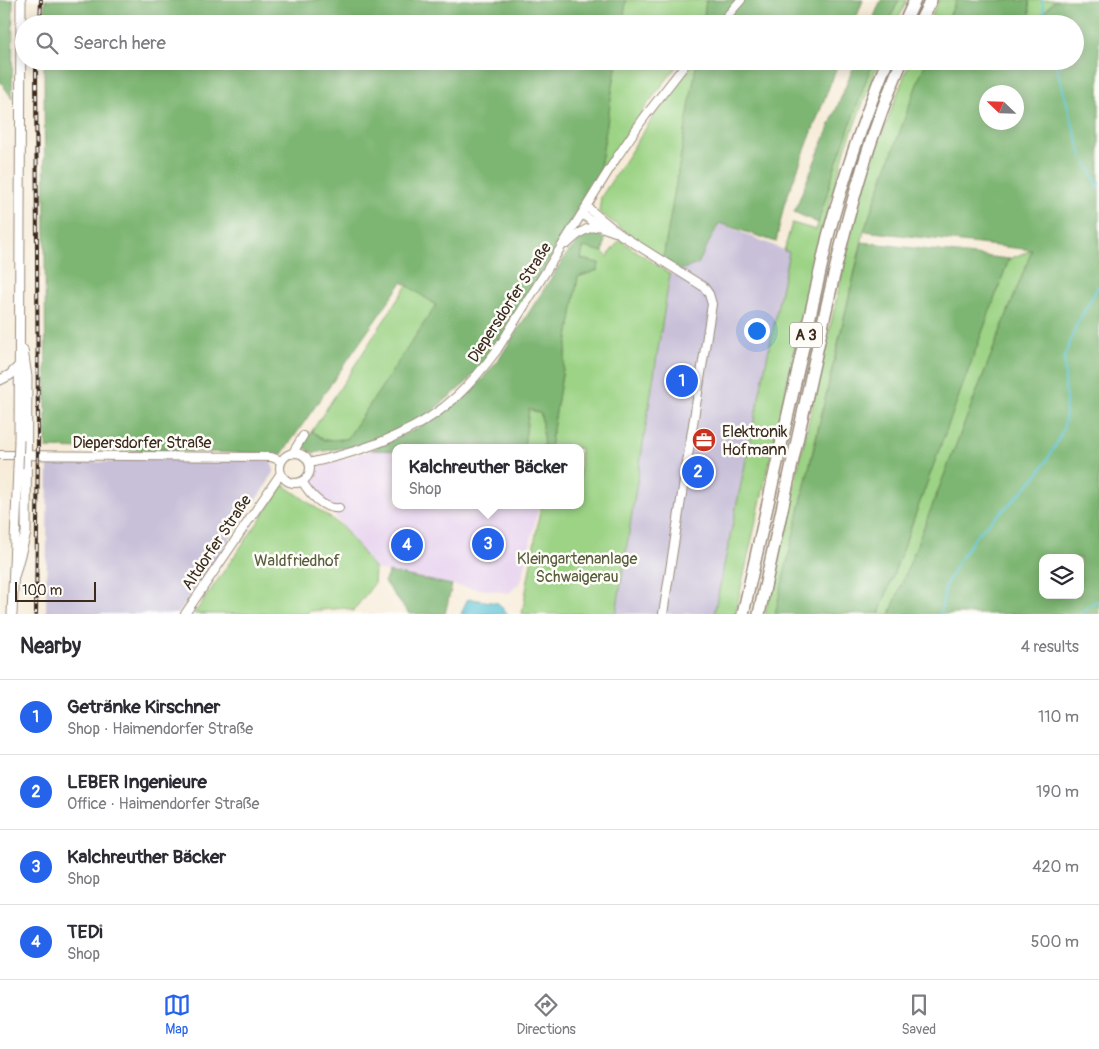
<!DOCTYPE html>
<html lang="en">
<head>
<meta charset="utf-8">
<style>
  :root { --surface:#fff; --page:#f7f7f7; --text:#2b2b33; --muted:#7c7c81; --line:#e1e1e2; --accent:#2563eb }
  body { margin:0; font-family:Pangolin,sans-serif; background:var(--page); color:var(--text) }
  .controls { position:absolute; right:15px; bottom:15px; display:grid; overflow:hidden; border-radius:10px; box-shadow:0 2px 12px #0003 }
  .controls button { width:45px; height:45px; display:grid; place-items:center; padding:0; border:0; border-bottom:1px solid var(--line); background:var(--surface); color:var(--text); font:25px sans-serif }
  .compass { position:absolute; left:979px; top:85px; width:45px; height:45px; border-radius:50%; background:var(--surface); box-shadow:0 2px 12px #0003; rotate:293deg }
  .scale { position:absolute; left:15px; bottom:12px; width:81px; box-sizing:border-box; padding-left:5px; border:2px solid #3b2a1e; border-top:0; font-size:14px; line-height:18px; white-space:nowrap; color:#3b2a1e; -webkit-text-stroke:4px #fdfcf7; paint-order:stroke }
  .you { position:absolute; left:756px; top:330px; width:18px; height:18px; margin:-12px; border:4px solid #fff; border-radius:50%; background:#1a73e8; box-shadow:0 0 0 8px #1a73e833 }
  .badge { display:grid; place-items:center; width:32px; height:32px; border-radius:50%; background:var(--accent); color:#fff; font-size:16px; font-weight:700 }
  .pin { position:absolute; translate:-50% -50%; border:2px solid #fff; box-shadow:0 1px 5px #0006 }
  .popup { position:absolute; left:392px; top:444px; width:192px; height:65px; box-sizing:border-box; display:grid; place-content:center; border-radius:10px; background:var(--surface); filter:drop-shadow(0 1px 4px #0005); font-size:16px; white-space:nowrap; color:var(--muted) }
  .popup b { font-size:19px; color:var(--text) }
  .popup::after { content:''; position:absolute; left:50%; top:100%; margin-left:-10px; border:10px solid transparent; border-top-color:var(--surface) }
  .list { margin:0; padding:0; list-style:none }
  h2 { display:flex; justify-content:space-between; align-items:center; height:65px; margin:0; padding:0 20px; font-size:21px }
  h2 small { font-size:16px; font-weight:400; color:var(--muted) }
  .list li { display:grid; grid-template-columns:32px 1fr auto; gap:15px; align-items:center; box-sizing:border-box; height:75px; padding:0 20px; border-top:1px solid var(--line) }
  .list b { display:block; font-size:19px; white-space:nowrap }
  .list p { margin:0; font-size:16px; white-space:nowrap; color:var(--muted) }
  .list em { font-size:16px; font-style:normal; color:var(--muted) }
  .icon { flex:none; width:28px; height:28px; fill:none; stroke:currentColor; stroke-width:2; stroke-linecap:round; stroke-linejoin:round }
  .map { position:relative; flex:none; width:1099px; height:614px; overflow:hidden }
  .search { position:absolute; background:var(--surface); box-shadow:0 2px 12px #0003; left:15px; right:15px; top:15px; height:55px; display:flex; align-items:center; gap:12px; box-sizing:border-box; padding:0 18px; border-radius:28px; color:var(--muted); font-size:19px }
  .sheet { height:365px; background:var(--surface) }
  nav { display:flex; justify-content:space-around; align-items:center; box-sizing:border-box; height:70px; border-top:1px solid var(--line); background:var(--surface); font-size:14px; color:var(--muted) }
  nav a { display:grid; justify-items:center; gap:2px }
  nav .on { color:var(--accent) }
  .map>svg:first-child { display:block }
  .built { fill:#e7d2ef }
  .industrial { fill:#c8bfd8 }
  .green { fill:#9cd385; stroke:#6c7e52 }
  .forest { fill:#7db572; stroke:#5c7048; fill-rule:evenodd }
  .water { fill:#5bc4d7; stroke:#4b777a }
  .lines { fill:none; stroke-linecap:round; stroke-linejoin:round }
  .stream { stroke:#5bc4d7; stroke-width:2 }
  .minor-casing { stroke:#998b7c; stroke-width:10 }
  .major-casing { stroke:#998b7c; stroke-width:11 }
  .highway-casing { stroke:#998b7c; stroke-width:14 }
  .minor { stroke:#fff; stroke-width:8 }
  .major { stroke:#fff; stroke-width:9 }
  .highway { stroke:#fff; stroke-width:11 }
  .rail-casing { stroke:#3b2a1e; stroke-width:4 }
  .rail { stroke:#fdfcf7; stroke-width:2; stroke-dasharray:5.5; stroke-linecap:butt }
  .major-bridge-casing { stroke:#998b7c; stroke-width:11; stroke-linecap:butt }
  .major-bridge { stroke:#fff; stroke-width:9 }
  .labels { text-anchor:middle; stroke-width:5; stroke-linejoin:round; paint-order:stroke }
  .shield { fill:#fdfcf7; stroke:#75695f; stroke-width:1 }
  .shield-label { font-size:15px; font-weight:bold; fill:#3b2a1e }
  .street-label { font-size:16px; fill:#3b2a1e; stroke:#fdfcf7 }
  .poi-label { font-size:16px; fill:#3b2a1e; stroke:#fdfcf7; text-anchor:start }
  .park-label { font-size:16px; fill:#585d3d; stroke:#fdfcf7 }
</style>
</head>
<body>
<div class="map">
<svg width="1099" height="614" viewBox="0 0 1099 614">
  <rect width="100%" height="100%" fill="#fdfcf7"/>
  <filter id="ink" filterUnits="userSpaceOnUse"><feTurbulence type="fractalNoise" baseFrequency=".02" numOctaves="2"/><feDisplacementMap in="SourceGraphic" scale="10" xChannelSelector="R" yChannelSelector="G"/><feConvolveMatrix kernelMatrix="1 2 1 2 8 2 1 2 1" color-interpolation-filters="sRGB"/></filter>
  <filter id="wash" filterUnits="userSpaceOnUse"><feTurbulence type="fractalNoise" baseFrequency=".0096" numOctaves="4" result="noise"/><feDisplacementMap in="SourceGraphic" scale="20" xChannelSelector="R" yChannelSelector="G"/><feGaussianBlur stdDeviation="1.12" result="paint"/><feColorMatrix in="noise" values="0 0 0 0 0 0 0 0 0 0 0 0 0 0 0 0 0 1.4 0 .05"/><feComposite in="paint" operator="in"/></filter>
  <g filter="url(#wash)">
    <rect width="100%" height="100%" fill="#f7ecd9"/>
    <path class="built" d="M371,450L395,451L396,505H539L522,580L509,593L452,585L375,569L311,484L318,467Z"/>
    <path class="industrial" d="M719,223L789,252L714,614H616L670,274L675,275L680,270L698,264Z
      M127,458L265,460L271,462L274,470L268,482L178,614H46L48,462H116Z"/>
    <path class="green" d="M626,0H706L703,24H623Z
      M899,0H907L896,24H887Z
      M939,0H957L945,24H927Z
      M1029,0H1055L1034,24H1031Z
      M617,61H681L649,102L599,174Z
      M696,61H697L663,259L599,212L601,197L661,105Z
      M873,61H879L846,147L823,226L735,614H714L789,252L784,251L792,223L816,230L835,167Z
      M910,61H927L921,73L864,231L775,614H765L855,217L873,158Z
      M620,240L670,274L616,614H522L541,505H580V448H550L578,277L598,270L599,263L581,259L584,246L603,252L608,257L611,251Z
      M1032,250L890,614H879L1009,259Z
      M407,285L437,305L347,439L324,440L312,431Z
      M529,409L541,414L544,447H524Z
      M284,485L343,527L375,569L374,584L353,611L345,608L309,611L307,614H194Z"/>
    <path class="forest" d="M0,0H13L12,98L0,81Z
      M45,0H626L623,24H44Z
      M706,0H863L854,24H703Z
      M881,0H899L887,24H871Z
      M957,0H1029L1031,24H945Z
      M1055,0H1099V614H890L1032,250L864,231L921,73L927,61H1075V24H1034ZM986,92H1016V122H986ZM1043,558H1080V595H1043Z
      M44,61H617L599,174L537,281L493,351L466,383L425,417L383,436L355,446L313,453L302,446L312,431L324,440L347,439L436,305L402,282L282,454L46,448Z
      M697,61H839L784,205L776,242L719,223L698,264L680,270L663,259Z
      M856,61H873L835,167L818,223L794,212Z
      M592,232L605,239L603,252L583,247L581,259L599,263L598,270L578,277L550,448H542L544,447L541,414L529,409L524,447L530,448H396L395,451L371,450L416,429L467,396L497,362L566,255L584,235Z
      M862,242L1009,259L879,614H775Z
      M389,572L452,585L445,614H409L384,582Z"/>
    <path class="water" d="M471,599L498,603L507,614H461L467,600Z"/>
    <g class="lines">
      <path class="stream" d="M1042,0L1046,24
        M1055,61L1082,157
        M1087,163L1099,188
        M941,614L945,587L958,562L979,532L1011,503L1039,473L1054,448L1064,428L1066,404L1064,358L1076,326L1099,285
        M1080,614L1094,602L1099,601"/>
    </g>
  </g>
  <g filter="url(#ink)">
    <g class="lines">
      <g class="minor-casing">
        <path id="minor" d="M720,24L741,0
          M587,207L621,235L704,287L709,294L712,304L663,614
          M582,214L598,226L615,232
          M567,244C577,235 584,228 598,226
          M280 468a15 15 0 1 1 30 0a15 15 0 1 1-30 0Z
          M292,454L303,436
          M0,455L271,457L282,461
          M309,463C361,452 418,433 457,396C472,382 485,366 497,350L617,157L643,119L688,61
          M302,481C309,493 323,510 339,508
          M185,614L281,473"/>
      </g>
      <g class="major-casing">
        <path id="major" d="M0,380L10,375L18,367
          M19,440L21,0
          M14,577L26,533L27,377L23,350
          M12,614L18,468"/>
      </g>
      <g class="highway-casing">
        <path id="highway" d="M904,24L915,0
          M919,24L931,0
          M743,614L828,236C844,176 864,118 887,61
          M759,614C777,529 796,444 815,359C837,258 860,156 902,61"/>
      </g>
      <use href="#minor" class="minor"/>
      <use href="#major" class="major"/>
      <use href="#highway" class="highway"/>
      <g class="rail-casing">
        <path id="rail" d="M40,24L41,0
          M36,61L38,441L36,614"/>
      </g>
      <use href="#rail" class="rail"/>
      <g class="major-bridge-casing">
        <path id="major-bridge" d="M18,468L19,440"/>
      </g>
      <use href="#major-bridge" class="major-bridge"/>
    </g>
  </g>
  <defs>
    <g id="office-disc" transform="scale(1.25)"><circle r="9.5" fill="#c8321e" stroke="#fdfcf7"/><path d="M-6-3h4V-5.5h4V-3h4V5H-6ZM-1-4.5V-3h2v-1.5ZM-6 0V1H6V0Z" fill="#fff"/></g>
  </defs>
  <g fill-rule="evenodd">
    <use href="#office-disc" x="704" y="440"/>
  </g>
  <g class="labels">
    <rect class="shield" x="790" y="322.5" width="32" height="25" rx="4"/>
    <g class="shield-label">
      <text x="806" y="340">A 3</text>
    </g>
    <g class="street-label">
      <text transform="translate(509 302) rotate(-57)" y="6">Diepersdorfer Straße</text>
      <text x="142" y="448">Diepersdorfer Straße</text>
      <text transform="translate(216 542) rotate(-56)" y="6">Altdorfer Straße</text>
    </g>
    <g class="poi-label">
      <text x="722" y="437">Elektronik<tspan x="722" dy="18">Hofmann</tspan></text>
    </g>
    <g class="park-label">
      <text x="577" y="564">Kleingartenanlage<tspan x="577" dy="18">Schwaigerau</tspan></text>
      <text x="297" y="566">Waldfriedhof</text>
    </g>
  </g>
</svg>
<div class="controls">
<button><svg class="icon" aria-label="layers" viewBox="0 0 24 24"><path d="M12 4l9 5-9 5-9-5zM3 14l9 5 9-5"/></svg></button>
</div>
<svg class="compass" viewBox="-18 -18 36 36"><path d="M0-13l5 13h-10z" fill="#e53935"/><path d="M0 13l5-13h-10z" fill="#7c7c81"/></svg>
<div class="scale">100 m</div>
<div class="you"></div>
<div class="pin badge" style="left:682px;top:381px">1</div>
<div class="pin badge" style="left:698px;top:472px">2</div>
<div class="pin badge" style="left:488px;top:544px">3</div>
<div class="popup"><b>Kalchreuther Bäcker</b>Shop</div>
<div class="pin badge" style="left:407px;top:545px">4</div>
<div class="search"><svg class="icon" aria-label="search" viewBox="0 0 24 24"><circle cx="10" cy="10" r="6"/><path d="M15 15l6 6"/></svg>Search here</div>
</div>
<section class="sheet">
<h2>Nearby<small>4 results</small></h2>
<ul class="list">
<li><span class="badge">1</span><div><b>Getränke Kirschner</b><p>Shop · Haimendorfer Straße</p></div><em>110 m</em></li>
<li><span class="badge">2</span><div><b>LEBER Ingenieure</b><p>Office · Haimendorfer Straße</p></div><em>190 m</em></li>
<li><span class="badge">3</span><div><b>Kalchreuther Bäcker</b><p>Shop</p></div><em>420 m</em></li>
<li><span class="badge">4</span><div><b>TEDi</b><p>Shop</p></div><em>500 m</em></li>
</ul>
</section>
<nav>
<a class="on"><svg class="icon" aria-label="map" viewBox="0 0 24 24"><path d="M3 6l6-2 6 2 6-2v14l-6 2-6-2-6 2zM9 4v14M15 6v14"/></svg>Map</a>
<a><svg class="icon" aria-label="directions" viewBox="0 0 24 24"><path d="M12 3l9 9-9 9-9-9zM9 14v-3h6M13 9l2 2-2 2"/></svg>Directions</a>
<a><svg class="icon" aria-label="saved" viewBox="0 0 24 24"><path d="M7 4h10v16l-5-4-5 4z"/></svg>Saved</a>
</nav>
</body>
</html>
